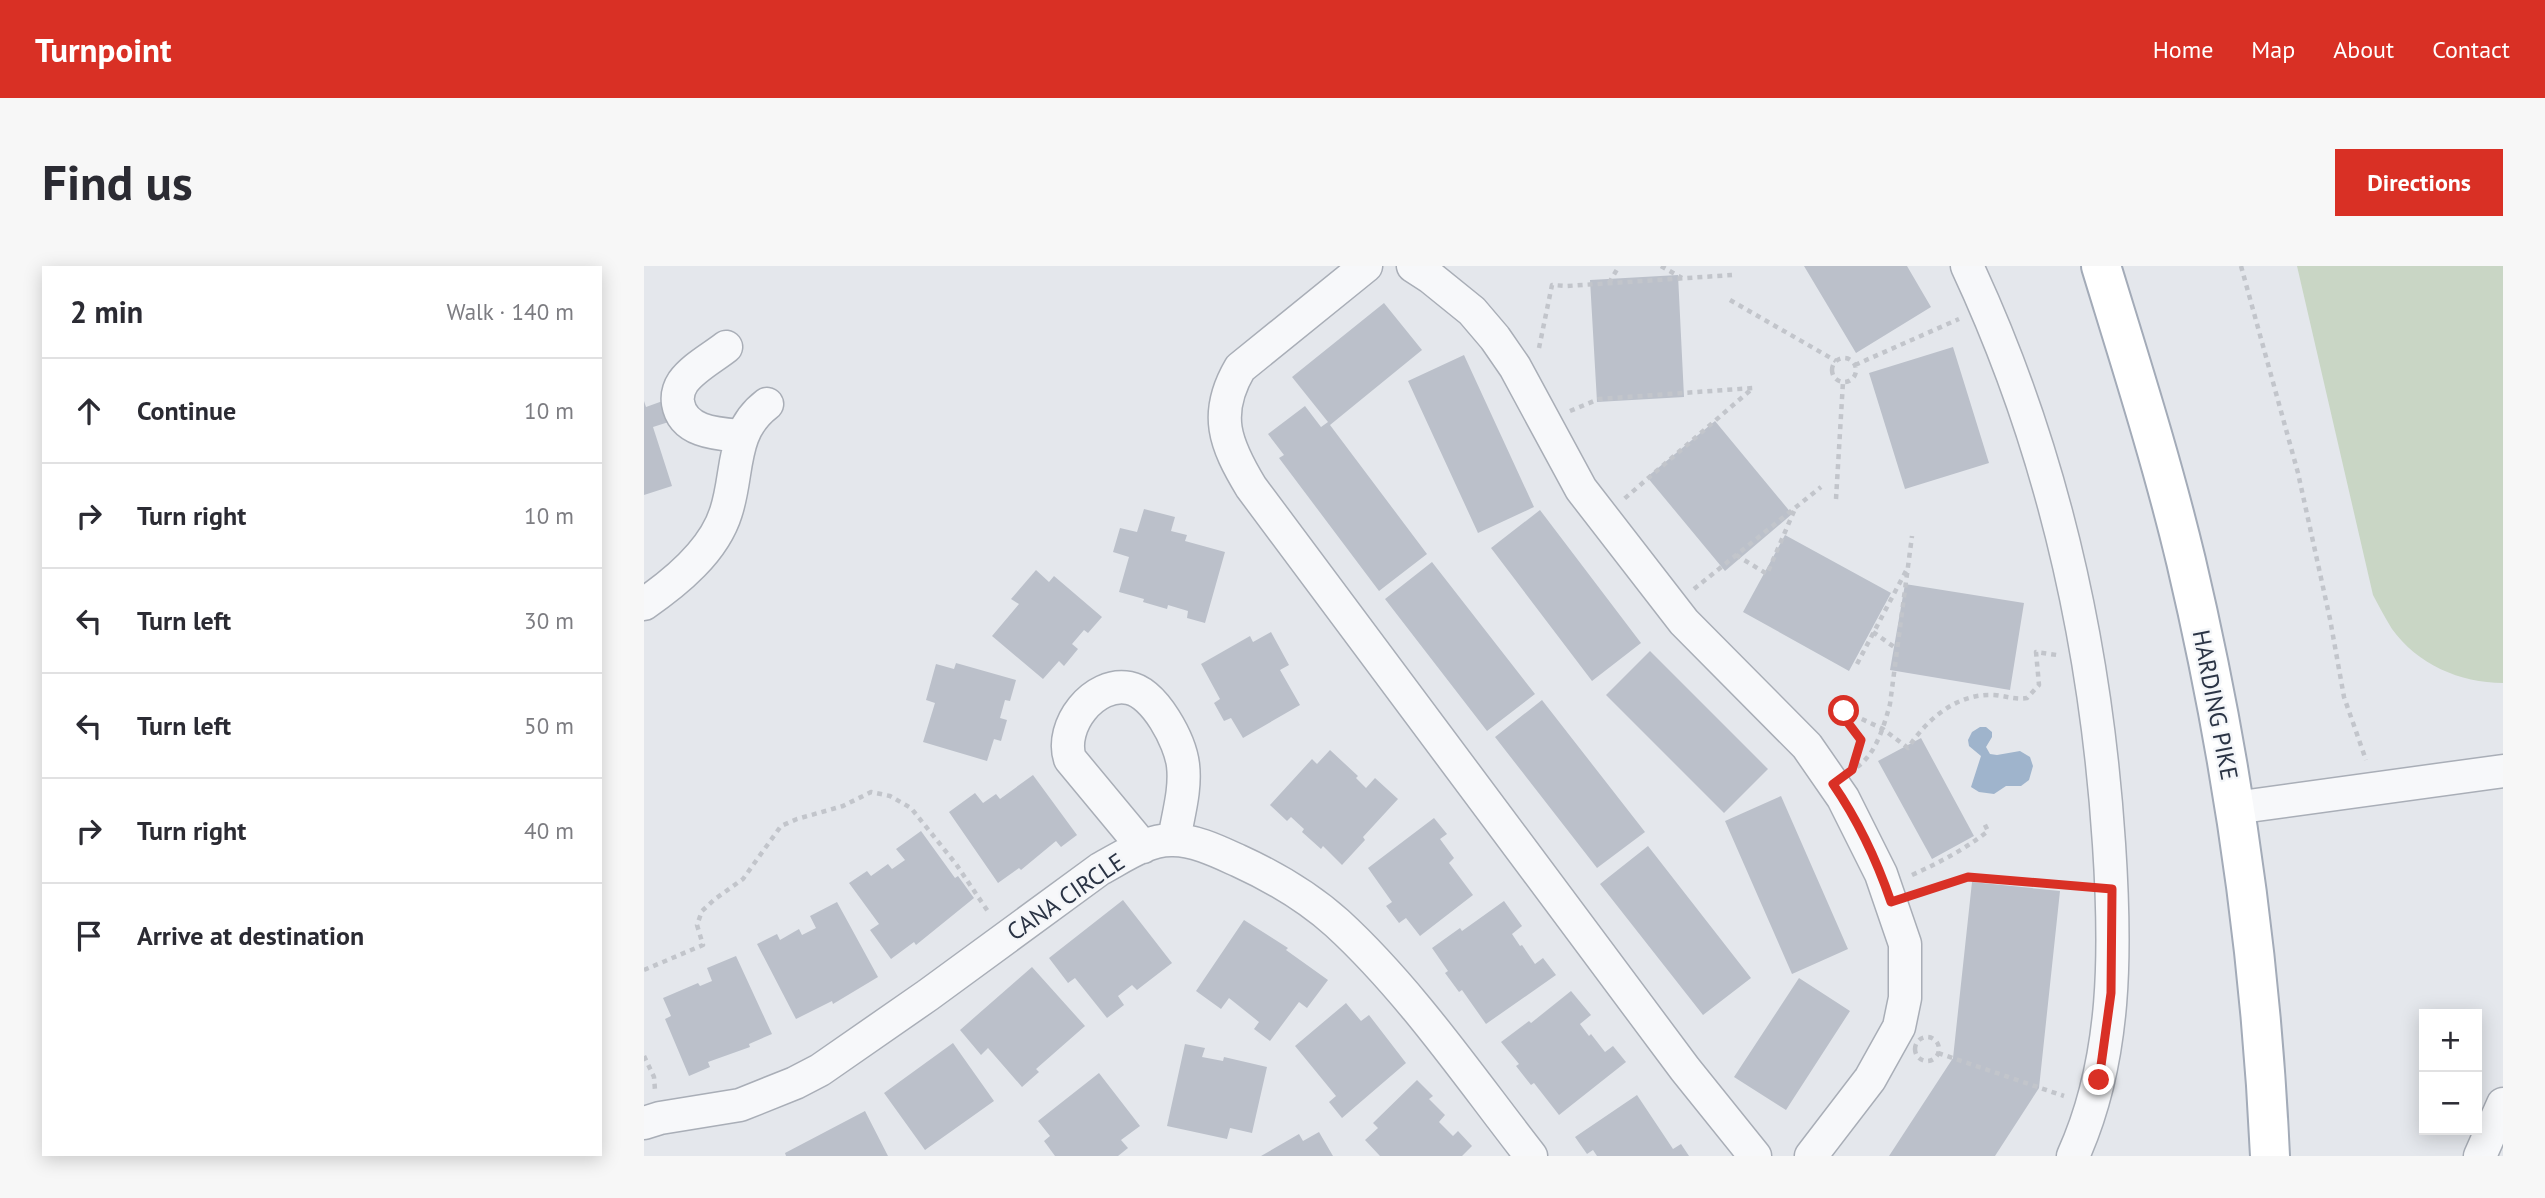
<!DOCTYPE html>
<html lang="en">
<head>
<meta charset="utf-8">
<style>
  :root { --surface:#fff; --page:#f7f7f7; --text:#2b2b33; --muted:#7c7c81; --line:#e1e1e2; --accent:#d93025 }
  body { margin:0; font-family:"PT Sans",sans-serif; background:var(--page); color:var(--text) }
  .controls { position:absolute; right:21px; bottom:21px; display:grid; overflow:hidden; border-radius:0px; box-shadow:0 4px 18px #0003 }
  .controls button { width:63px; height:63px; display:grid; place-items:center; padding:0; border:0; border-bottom:2px solid var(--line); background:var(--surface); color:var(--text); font:35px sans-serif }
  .stop { position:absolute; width:21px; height:21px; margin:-16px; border:5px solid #d93025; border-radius:50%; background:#fff }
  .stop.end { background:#d93025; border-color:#fff; box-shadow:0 2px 7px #0008 }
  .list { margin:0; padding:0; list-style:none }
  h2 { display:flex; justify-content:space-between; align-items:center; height:91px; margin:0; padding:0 28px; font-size:30px }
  h2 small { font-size:23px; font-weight:400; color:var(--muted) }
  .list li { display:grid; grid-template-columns:46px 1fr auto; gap:21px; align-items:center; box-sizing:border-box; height:105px; padding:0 28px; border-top:2px solid var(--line) }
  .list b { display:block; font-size:26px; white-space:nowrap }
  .list em { font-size:23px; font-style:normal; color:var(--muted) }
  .icon { flex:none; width:38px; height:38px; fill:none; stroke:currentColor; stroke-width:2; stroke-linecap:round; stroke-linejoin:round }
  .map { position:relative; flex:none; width:1859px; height:890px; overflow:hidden; border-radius:0px }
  header { display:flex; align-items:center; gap:42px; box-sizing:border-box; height:98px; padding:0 35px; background:var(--accent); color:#fff }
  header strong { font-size:33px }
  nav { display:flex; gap:38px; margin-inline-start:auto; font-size:24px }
  .intro { display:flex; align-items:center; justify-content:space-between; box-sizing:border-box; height:168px; padding:0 42px }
  h1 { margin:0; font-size:49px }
  .button { padding:18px 32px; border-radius:0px; background:var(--accent); color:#fff; font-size:24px; font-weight:700 }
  main { display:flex; gap:42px; padding:0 42px }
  aside { flex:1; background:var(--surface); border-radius:0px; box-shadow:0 4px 18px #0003 }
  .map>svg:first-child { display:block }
  .green { fill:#c9d6c5 }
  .water { fill:#9fb4cc }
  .building { fill:#bbc0ca }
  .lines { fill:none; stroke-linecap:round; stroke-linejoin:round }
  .minor-casing { stroke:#a9aeb7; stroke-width:35 }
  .major-casing { stroke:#a3abb8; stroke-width:42 }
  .path { stroke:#c2c5cb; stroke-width:4.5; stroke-dasharray:5 5; stroke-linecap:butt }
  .minor { stroke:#f7f8fa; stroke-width:32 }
  .major { stroke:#fff; stroke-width:38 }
  .route { stroke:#d93025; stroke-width:9 }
  .labels { text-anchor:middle; stroke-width:5; stroke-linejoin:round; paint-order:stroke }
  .street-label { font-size:24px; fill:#2b3445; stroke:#f4f6f9 }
</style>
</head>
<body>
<header>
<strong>Turnpoint</strong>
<nav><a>Home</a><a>Map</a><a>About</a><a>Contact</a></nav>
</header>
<div class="intro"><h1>Find us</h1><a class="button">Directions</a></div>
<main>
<aside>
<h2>2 min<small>Walk · 140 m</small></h2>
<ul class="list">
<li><svg class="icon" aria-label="ahead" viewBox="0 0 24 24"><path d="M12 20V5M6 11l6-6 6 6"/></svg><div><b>Continue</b></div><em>10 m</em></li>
<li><svg class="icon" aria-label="right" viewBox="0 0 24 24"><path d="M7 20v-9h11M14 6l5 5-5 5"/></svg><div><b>Turn right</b></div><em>10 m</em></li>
<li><svg class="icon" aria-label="left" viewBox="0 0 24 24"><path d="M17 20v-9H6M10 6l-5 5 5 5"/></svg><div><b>Turn left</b></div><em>30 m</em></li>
<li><svg class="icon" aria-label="left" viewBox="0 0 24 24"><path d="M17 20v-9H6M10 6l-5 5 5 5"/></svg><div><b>Turn left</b></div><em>50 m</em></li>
<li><svg class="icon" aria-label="right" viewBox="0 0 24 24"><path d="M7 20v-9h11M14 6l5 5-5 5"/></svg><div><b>Turn right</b></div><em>40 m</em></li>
<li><svg class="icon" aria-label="arrive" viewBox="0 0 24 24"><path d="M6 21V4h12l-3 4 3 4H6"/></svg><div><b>Arrive at destination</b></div></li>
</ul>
</aside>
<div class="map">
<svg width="1859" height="890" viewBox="0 0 1859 890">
  <rect width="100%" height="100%" fill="#e4e7ec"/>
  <path class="green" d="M1653,0H1859V417C1816,417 1773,398 1748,363C1741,352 1735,340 1729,329Z"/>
  <path class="water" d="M1336,461H1342L1348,466V471L1342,481L1346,488L1353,489L1376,485L1386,491L1389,500L1385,514L1377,520H1362L1350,528L1335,526L1327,521L1337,490L1325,480L1324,474L1328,466Z"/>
  <path class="building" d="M1160,0H1263L1287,41L1212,87Z
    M1034,9L1040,131L953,136L946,14Z
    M740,37L778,84L686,159L783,288L735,325L635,192L640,189L624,168L661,140L677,161L684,156L648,111Z
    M1309,81L1345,197L1261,223L1225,107Z
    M820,89L890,241L834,267L764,115Z
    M27,132L34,153L9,161L28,220L0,229V135L2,141Z
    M1071,155L1148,248L1081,305L1003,211Z
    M500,243L531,251L527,265L543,269L541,275L581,286L561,357L543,352L544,345L524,339L523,343L499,336L500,333L475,326L485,291L469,286L476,262L493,266Z
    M896,244L997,377L948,415L847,282Z
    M1141,269L1247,327L1205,405L1099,346Z
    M788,296L891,428L843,465L741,333Z
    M392,304L405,316L410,310L458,351L444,367L440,364L428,378L434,383L420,400L415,395L399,413L348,370L375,338L367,333Z
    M1261,318L1380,337L1366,424L1246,404Z
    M627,366L645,399L636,404L656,439L599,472L587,452L580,455L570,437L576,433L557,398L606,370L609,376Z
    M1006,385L1124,503L1080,547L962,429Z
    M312,397L372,414L366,435L361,434L356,452L363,454L357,475L350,473L343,495L279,476L291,437L282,434L292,398L310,403Z
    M898,434L1001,566L953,602L851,471Z
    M1277,472L1330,570L1288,593L1234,495Z
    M686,484L714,510L712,512L722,522L731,512L754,533L719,571L721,574L698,599L679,580L677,583L658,566L660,563L647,551L643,555L626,539L668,493L673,498Z
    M389,509L433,569L417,581L412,575L377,604L375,602L354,617L305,546L331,527L339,537L352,528L356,533Z
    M1137,530L1204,683L1148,708L1081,555Z
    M790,552L803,568L796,573L810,592L805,597L829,629L776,670L762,652L755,657L742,640L748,636L724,602Z
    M277,565L311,612L314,610L330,632L272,679L270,676L247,693L226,664L235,658L205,617L223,605L227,610L244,598L248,603L261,594L252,583Z
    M1004,580L1107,712L1059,749L956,618Z
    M1328,616L1416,625L1395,822L1351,890H1245L1309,792Z
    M479,634L528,697L493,724L488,719L474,730L480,739L463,752L431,712L424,717L405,692Z
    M860,635L878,660L868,668L876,680L878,679L891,698L899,692L912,709L842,758L818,724L815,726L801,707L804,705L788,682L816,662L818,665Z
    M193,636L234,711L189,738L188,735L152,753L113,678L133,668L136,674L155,663L158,669L172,662L166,650Z
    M600,654L644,682L642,684L684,714L663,742L655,736L626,775L610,763L615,756L585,732L577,743L552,725Z
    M92,690L128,768L105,778L106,781L64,796L66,801L45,810L21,753L27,750L19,732L54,717L56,720L68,715L63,702Z
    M388,701L441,760L392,803L395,806L378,821L344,782L337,789L316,764Z
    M1155,712L1206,745L1142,844L1090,811Z
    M927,725L947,749L936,758L945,770L947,768L961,786L969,780L982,796L915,849L890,817L887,819L872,800L875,798L857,776L885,755L887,757Z
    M702,737L717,755L725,749L762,797L698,852L685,836L692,830L651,780Z
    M309,777L350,835L281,884L240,827Z
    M541,778L561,782L558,791L579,795L580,791L623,801L608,867L586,862L583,873L523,860Z
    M455,807L496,860L477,874L484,882L474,890H411L400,875L406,870L394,855Z
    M773,814L789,830L785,833L801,849L795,856L809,870L814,865L828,880L818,890H736L721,874L734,862L729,857Z
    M993,829L1029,883L1037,878L1045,890H953L949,884L943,888L931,871Z
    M221,845L244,890H142L141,887Z
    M675,866L689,890H617L655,868L659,875Z"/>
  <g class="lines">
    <g class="minor-casing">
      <path id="minor" d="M722,0L596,102C569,148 581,178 607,221L1041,803L1111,890
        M769,0L786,11L828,45L851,72L871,101L937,223L1040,356L1163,480L1199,532L1237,608L1261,678V732L1255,761L1226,813L1167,890
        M1323,0C1408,182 1452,379 1465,578C1472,683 1473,793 1429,890
        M82,81C68,92 49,102 39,116C35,122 33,130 34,137C39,167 75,168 98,170
        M0,338C32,316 70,285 82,246C95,207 86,166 123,138
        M1590,542L1859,505
        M499,581L426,493C415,460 450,415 485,422C511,427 536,475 539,499C542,524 534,549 530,574
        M0,857L16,852L96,839L151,817L176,804L284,729L456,603C477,592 503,573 529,574C551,574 575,586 595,595C630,611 664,631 693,657C766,724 826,812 887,890
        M1836,890L1859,838"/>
    </g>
    <g class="major-casing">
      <path id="major" d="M1457,0C1487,98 1518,195 1542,295C1588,490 1617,689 1626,890"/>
    </g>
    <path class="path" d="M1017,0L1038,12
      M1597,0L1654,207L1686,353L1700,431L1722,494
      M965,17L975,0
      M1086,34L1192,95
      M895,82L908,19L923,20L1088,9
      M1188 104a12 12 0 1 1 24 0a12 12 0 1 1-24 0Z
      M1211,99L1315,53
      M926,145L955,133L1109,122L980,233
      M1192,233L1199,116
      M1092,289L1123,308L1150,245
      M1050,323L1177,221
      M1229,366L1253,383
      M1213,398L1263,303
      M1210,498L1217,474L1198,449L1201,445L1239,463L1264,482C1283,453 1313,427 1350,429C1362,430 1372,434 1383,432L1395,419L1392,386L1413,389
      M1213,501C1232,488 1240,460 1246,438L1268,270
      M1268,609C1296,596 1320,584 1344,565L1340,557
      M1275,627L1324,611L1438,621
      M0,704L59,679L53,659L58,645L71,633L99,613L137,560L153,553L199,540L227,526L246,530L267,542L312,598L345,647
      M1271 783a12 12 0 1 1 24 0a12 12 0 1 1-24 0Z
      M1294,787L1420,830
      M0,790L10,811L11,824"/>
    <use href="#minor" class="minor"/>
    <use href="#major" class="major"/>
  </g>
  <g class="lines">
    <path class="route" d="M1200,445L1198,449L1217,474L1208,504L1189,518C1213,553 1233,595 1247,636L1324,611L1468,623L1467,727L1455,814"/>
  </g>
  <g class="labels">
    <g class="street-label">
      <text transform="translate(1571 439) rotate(79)" y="8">HARDING PIKE</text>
      <text transform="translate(422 631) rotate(-34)" y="8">CANA CIRCLE</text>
    </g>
  </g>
</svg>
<div class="controls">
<button>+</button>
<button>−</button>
</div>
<div class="stop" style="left:1200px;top:445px"></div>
<div class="stop end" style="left:1455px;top:814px"></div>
</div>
</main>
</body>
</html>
